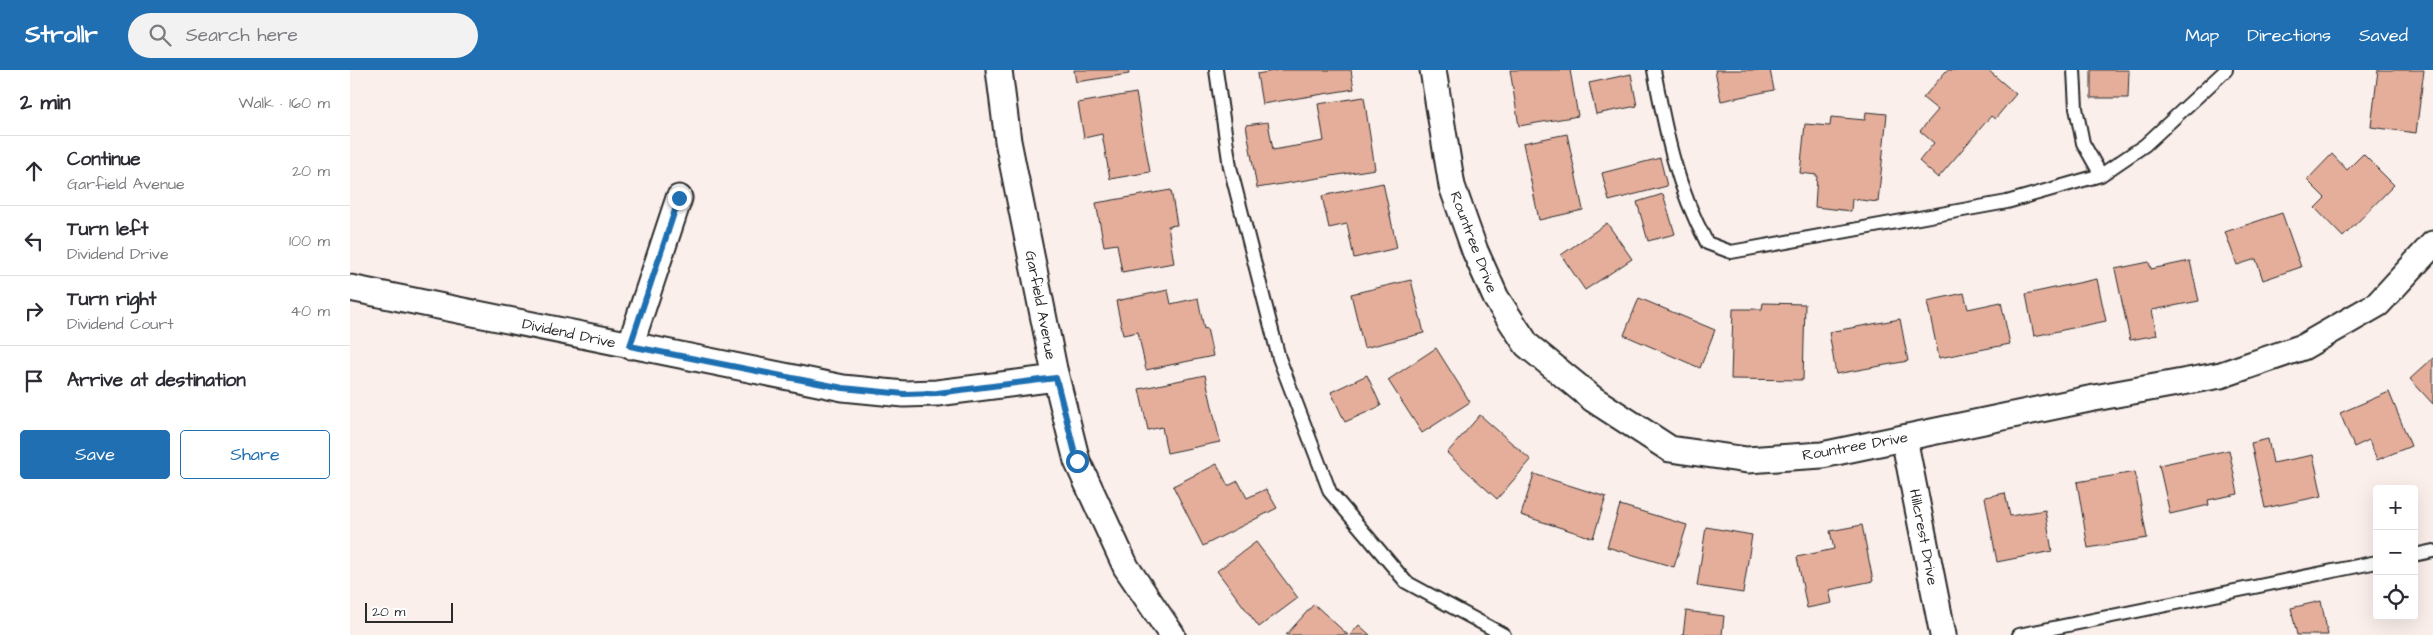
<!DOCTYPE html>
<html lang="en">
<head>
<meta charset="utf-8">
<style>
  :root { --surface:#fff; --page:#f2f2f3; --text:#2b2b33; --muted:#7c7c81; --line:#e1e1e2; --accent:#1f6fb2 }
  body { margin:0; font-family:"Architects Daughter",sans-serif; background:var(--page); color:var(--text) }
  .controls { position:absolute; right:15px; bottom:15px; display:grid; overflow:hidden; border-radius:5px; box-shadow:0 5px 20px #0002 }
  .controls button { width:45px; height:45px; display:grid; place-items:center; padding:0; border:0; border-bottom:1px solid var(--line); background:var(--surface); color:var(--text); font:25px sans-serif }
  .scale { position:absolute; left:15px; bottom:12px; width:88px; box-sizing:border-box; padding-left:5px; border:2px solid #2b2b2b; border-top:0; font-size:14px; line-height:18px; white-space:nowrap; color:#2b2b2b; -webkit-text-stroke:4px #fff; paint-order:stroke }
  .stop { position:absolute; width:15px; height:15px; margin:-11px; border:4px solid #1f6fb2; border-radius:50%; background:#fff }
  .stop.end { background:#1f6fb2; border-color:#fff; box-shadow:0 1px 5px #0008 }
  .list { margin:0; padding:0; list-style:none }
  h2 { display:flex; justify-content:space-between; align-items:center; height:65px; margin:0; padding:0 20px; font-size:21px }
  h2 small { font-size:16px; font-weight:400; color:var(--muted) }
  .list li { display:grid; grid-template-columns:32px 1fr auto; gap:15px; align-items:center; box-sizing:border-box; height:70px; padding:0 20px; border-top:1px solid var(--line) }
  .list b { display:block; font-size:19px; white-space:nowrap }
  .list p { margin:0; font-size:16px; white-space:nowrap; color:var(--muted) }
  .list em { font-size:16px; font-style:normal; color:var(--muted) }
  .actions { display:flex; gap:10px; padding:15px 20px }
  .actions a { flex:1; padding:11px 0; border:1px solid var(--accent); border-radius:5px; text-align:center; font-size:18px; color:var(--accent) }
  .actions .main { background:var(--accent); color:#fff }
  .icon { flex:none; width:28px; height:28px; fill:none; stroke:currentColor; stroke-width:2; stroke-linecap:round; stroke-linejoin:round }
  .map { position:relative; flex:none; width:2083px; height:565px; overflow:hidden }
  header { display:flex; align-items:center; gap:30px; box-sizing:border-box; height:70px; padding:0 25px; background:var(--accent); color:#fff }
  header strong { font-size:24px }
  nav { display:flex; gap:28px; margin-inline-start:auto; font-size:18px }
  .search { width:350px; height:45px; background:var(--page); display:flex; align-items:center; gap:12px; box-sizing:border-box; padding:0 18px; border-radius:28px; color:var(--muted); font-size:19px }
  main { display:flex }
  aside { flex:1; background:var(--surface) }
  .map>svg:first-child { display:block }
  .building { fill:#e5ae9b; stroke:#2b2b2b }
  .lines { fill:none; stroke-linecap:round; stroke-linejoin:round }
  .service-casing { stroke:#2b2b2b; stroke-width:16 }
  .minor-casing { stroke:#2b2b2b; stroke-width:29 }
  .service { stroke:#fff; stroke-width:12 }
  .minor { stroke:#fff; stroke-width:25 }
  .route { stroke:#1f6fb2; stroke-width:6 }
  .labels { text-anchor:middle; stroke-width:5; stroke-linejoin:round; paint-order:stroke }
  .street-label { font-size:15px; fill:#2b2b2b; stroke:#fff }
</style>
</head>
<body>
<header>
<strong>Strollr</strong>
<div class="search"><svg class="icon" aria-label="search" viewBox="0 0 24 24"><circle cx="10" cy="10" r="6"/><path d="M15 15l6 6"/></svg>Search here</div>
<nav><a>Map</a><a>Directions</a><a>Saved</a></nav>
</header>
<main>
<aside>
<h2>2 min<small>Walk · 160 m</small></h2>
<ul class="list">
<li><svg class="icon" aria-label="ahead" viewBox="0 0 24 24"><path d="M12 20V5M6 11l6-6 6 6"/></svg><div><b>Continue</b><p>Garfield Avenue</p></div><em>20 m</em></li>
<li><svg class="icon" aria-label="left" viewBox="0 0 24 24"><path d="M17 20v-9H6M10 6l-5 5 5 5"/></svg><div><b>Turn left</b><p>Dividend Drive</p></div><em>100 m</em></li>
<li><svg class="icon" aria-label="right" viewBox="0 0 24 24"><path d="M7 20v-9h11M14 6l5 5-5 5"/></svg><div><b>Turn right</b><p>Dividend Court</p></div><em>40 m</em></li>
<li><svg class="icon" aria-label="arrive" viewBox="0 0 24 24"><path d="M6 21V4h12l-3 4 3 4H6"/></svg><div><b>Arrive at destination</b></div></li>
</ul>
<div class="actions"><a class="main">Save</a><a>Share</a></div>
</aside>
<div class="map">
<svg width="2083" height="565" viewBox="0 0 2083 565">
  <rect width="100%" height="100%" fill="#faefeb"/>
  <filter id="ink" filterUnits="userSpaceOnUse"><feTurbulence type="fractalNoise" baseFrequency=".02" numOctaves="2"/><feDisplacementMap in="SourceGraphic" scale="10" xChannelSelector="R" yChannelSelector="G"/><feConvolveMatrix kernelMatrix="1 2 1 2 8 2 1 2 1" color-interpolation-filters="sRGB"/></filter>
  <g filter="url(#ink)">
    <path class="building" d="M724,0H778L779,4L726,12Z
      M929,0H1001L1004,19L912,34L907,4Z
      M1160,0H1220L1228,46L1169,56Z
      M1365,0H1420L1424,20L1371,31Z
      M1597,0H1638L1666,24L1645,49L1641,46L1588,108L1569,91L1584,73L1570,61L1588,40L1573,28Z
      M1741,0H1779L1778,28H1741Z
      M2028,0H2074L2066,63L2021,57Z
      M1281,4L1287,36L1246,44L1239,13Z
      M786,23L800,102L760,109L752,64L734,68L728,33Z
      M1014,27L1025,99L907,118L896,55L918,52L923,80L974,71L968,34Z
      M1516,42L1537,44L1528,132L1502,129L1501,141L1465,137L1467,105L1450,103L1455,54L1480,56L1481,47L1515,50Z
      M1217,64L1233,140L1189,150L1173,73Z
      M1982,84L1997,100L2013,84L2044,115L1993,167L1965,138L1975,128L1957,110Z
      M1310,88L1317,116L1259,131L1252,103Z
      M1033,113L1047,178L1004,188L997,154L979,158L972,126Z
      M821,120L827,155L818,156L824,193L772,202L767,174L754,176L746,133Z
      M1313,124L1325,164L1298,171L1287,132Z
      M1932,143L1951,197L1913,210L1906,189L1887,195L1875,162Z
      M1257,153L1282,189L1235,220L1211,185Z
      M1840,191L1849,231L1802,240L1807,265L1780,270L1765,199L1799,192L1801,199Z
      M1747,209L1756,251L1684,266L1676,224Z
      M1061,210L1074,263L1014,278L1001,224Z
      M818,220L821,234L848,228L854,259L857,258L863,286L796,300L788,262L773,265L766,231Z
      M1614,223L1618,239L1651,232L1660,274L1589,288L1577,231Z
      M1289,228L1365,260L1350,298L1274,265Z
      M1413,233L1455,234L1453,310L1381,309L1383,239H1412Z
      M1550,249L1558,291L1486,304L1479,262Z
      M1086,278L1120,332L1072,363L1038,310Z
      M2083,288V334L2060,309Z
      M855,305L870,372L817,383L812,357L798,360L789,319Z
      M1017,305L1031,336L995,352L981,322Z
      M2039,322L2061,376L2027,390L2019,370L2004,377L1990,343Z
      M1130,345L1181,390L1147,429L1097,383Z
      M1918,369L1923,393L1963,385L1972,426L1915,438L1901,373Z
      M1879,380L1888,424L1858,430L1859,435L1820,444L1809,395Z
      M867,394L878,416L888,411L897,428L916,419L927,438L853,476L823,416Z
      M1785,402L1797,468L1738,478L1727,412Z
      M1184,404L1256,427L1243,468L1171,445Z
      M1655,423L1660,446L1695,440L1702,481L1647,492L1635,427Z
      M1270,435L1337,455L1324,497L1257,477Z
      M1512,455L1523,511L1479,520L1482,533L1457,538L1447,487L1484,479L1480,461Z
      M1356,457L1402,465L1393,523L1347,516Z
      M906,472L948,528L909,557L867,501Z
      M1971,531L1978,565H1947L1941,538Z
      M964,534L998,565H936Z
      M1336,541L1374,546L1372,565H1333Z
      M1009,555L1020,565H1000Z"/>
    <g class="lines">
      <g class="service-casing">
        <path id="service" d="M866,0L880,97L929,288L980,422L1056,512L1154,565
          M1304,0C1316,63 1326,116 1357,173L1381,182L1657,132L1751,105L1795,75L1876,0
          M1724,0L1726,38L1733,73L1751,105
          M2064,485L2083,481
          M1669,565L2027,492"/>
      </g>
      <g class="minor-casing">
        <path id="minor" d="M649,0L658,71L704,299L727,391L776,497L822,565
          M1083,0L1102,116L1125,181L1146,228L1177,275L1243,329L1320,379L1397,390L1472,385L1739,329L1871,305L1953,277L2028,234L2083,174
          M0,218L493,318L554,324L587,323L706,308
          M280,276L329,128
          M1554,368L1593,565"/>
      </g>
      <use href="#service" class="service"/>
      <use href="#minor" class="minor"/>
    </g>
  </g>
  <g class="lines" filter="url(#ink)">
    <path class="route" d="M329,128L280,276L493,318L554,324L587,323L706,308L727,391"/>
  </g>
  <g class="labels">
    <g class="street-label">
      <text transform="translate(1124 172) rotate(69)" y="5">Rountree Drive</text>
      <text transform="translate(691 235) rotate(79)" y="5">Garfield Avenue</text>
      <text transform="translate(219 263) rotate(12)" y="5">Dividend Drive</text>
      <text transform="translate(1505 376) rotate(-10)" y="5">Rountree Drive</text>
      <text transform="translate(1574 467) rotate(79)" y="5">Hillcrest Drive</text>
    </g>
  </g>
</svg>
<div class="controls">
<button>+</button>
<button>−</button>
<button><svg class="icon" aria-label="locate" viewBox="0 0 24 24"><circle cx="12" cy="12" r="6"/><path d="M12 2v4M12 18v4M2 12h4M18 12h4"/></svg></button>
</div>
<div class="scale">20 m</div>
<div class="stop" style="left:727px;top:391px"></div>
<div class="stop end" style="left:329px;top:128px"></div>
</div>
</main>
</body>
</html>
